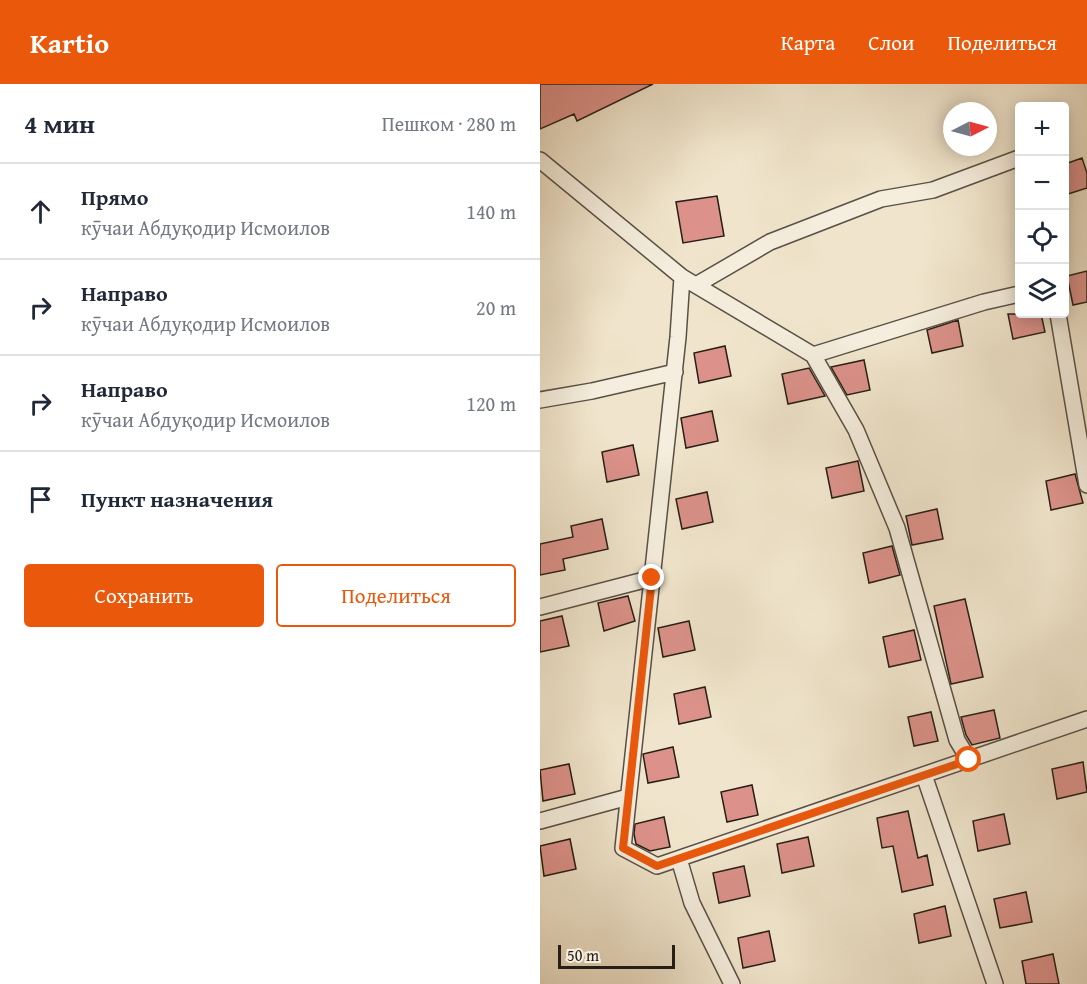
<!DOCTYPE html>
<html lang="ru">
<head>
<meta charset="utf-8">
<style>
  :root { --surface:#fff; --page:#f6f6f7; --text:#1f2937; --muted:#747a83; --line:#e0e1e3; --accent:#ea580c }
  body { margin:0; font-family:"Gentium Book Plus",serif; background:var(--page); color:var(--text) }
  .controls { position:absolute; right:18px; top:18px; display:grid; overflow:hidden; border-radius:6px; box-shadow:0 3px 15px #0003 }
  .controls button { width:54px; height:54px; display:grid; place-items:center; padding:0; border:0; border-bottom:2px solid var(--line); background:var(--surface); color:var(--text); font:30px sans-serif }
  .compass { position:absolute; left:403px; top:18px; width:54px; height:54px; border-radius:50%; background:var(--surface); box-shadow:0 3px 15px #0003; rotate:84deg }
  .scale { position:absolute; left:18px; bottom:15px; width:117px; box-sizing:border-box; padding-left:6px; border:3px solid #271f16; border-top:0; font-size:16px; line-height:21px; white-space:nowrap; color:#271f16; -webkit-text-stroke:4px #f5eede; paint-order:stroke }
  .stop { position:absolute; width:18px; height:18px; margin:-14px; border:4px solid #ea580c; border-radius:50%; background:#fff }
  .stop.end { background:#ea580c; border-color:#fff; box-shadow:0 2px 6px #0008 }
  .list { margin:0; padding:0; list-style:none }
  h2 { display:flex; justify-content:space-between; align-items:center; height:78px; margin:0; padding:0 24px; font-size:26px }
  h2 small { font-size:20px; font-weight:400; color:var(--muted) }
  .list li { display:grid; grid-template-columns:39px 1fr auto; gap:18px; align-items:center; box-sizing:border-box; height:96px; padding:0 24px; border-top:2px solid var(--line) }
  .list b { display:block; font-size:22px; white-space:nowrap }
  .list p { margin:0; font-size:20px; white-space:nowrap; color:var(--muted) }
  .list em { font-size:20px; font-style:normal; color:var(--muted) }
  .actions { display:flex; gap:12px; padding:18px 24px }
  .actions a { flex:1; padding:14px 0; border:2px solid var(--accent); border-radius:6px; text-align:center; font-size:21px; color:var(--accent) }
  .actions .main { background:var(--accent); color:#fff }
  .icon { flex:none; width:33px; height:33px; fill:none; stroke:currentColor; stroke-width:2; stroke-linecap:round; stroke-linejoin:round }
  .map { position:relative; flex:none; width:547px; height:900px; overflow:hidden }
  header { display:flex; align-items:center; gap:36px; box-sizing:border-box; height:84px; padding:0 30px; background:var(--accent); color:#fff }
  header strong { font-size:28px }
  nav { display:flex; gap:33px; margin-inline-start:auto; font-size:21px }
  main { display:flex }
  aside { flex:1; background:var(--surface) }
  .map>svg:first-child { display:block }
  .building { fill:#dc928a; stroke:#271f16; stroke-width:1.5 }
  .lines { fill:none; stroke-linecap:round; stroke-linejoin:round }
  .minor-casing { stroke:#595044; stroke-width:18 }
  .minor { stroke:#f5eede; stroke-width:15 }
  .route { stroke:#ea580c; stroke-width:8 }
</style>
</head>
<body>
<header>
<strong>Kartio</strong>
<nav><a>Карта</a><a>Слои</a><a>Поделиться</a></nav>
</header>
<main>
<aside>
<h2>4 мин<small>Пешком · 280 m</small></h2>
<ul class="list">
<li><svg class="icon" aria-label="ahead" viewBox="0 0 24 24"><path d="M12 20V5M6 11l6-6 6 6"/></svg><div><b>Прямо</b><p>кӯчаи Абдуқодир Исмоилов</p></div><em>140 m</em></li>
<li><svg class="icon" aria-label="right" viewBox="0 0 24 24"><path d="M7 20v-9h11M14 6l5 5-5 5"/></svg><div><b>Направо</b><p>кӯчаи Абдуқодир Исмоилов</p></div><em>20 m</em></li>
<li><svg class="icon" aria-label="right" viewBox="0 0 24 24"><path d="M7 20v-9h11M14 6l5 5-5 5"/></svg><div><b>Направо</b><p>кӯчаи Абдуқодир Исмоилов</p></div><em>120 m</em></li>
<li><svg class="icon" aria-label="arrive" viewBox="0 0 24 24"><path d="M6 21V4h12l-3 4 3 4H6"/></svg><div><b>Пункт назначения</b></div></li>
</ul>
<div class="actions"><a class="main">Сохранить</a><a>Поделиться</a></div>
</aside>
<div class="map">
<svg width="547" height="900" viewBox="0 0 547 900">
  <rect width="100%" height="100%" fill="#f0e5cc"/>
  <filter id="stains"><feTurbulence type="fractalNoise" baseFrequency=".00333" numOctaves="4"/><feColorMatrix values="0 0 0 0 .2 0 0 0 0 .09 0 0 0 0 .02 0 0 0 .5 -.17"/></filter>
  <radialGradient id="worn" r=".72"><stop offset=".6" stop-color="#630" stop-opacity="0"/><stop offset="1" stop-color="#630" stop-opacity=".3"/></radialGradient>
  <path class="building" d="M0,0H113L37,37L34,30L0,45Z
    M542,74L547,89V104L525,111V80Z
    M177,112L184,152L143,159L136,118Z
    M547,187V218L533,221L527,192Z
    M468,230H501L505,248L473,255Z
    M418,236L423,262L392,269L387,246Z
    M185,262L191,292L159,299L154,269Z
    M324,276L330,306L307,311L291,283Z
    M269,284L285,312L248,320L242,290Z
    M172,327L178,357L146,364L141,334Z
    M93,361L99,391L67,398L62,368Z
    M318,377L324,407L292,414L286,384Z
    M535,390L543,419L511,426L506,397Z
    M167,408L173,438L142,445L136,415Z
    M397,425L403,455L372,461L366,432Z
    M62,435L68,465L23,475L25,486L0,491V460L33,453L31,442Z
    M352,462L360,491L329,499L323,469Z
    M88,512L95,537L64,547L58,519Z
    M425,515L443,593L411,600L394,522Z
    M22,532L29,562L0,568V537Z
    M149,537L155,566L123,573L118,544Z
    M374,546L381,576L349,583L343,553Z
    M165,603L171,633L139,640L134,610Z
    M454,626L460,654L432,661L426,651L421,633Z
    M391,628L398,657L374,662L368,633Z
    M133,663L139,693L108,699L103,670Z
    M543,678L547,708L517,715L512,685Z
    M29,680L35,710L3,717L0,686Z
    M212,701L218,731L187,738L181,708Z
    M368,727L378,774L387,771L393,801L362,808L353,762L342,764L337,734Z
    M464,730L470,760L438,767L433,737Z
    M124,733L130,763L110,767L96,760L94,750L95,740Z
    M268,753L274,782L242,789L237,760Z
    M30,755L36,785L4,792L0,762Z
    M204,782L210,812L179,819L173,789Z
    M486,808L492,838L460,844L454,815Z
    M405,822L411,852L379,859L374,830Z
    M229,847L235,877L203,884L198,854Z
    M513,870L519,900H486L482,877Z"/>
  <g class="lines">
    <g class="minor-casing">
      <path id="minor" d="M0,76L142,193L273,271L444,218L479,210
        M142,193L138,253L83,764L117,782L547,635
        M156,201L230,158L341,115L393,106L479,74
        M518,230L547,401
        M273,271L316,346L357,444L417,656L429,676
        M0,316L52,307L135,288
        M0,523L112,494
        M384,691L455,900
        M0,737L88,713
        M139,775L152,819L192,900"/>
    </g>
    <use href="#minor" class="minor"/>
  </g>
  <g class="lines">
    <path class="route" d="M112,494L83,764L117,782L429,676"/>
  </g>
  <rect width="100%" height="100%" filter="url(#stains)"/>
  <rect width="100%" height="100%" fill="url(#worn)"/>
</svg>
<div class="controls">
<button>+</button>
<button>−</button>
<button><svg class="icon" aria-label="locate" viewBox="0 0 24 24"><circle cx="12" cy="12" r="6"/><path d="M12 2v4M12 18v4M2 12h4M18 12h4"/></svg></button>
<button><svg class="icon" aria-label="layers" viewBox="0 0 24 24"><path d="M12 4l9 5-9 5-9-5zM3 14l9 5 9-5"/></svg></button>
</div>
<svg class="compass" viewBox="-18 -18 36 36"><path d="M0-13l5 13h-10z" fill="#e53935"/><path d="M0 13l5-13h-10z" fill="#747a83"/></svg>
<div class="scale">50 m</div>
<div class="stop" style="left:429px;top:676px"></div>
<div class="stop end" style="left:112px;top:494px"></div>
</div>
</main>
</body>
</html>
